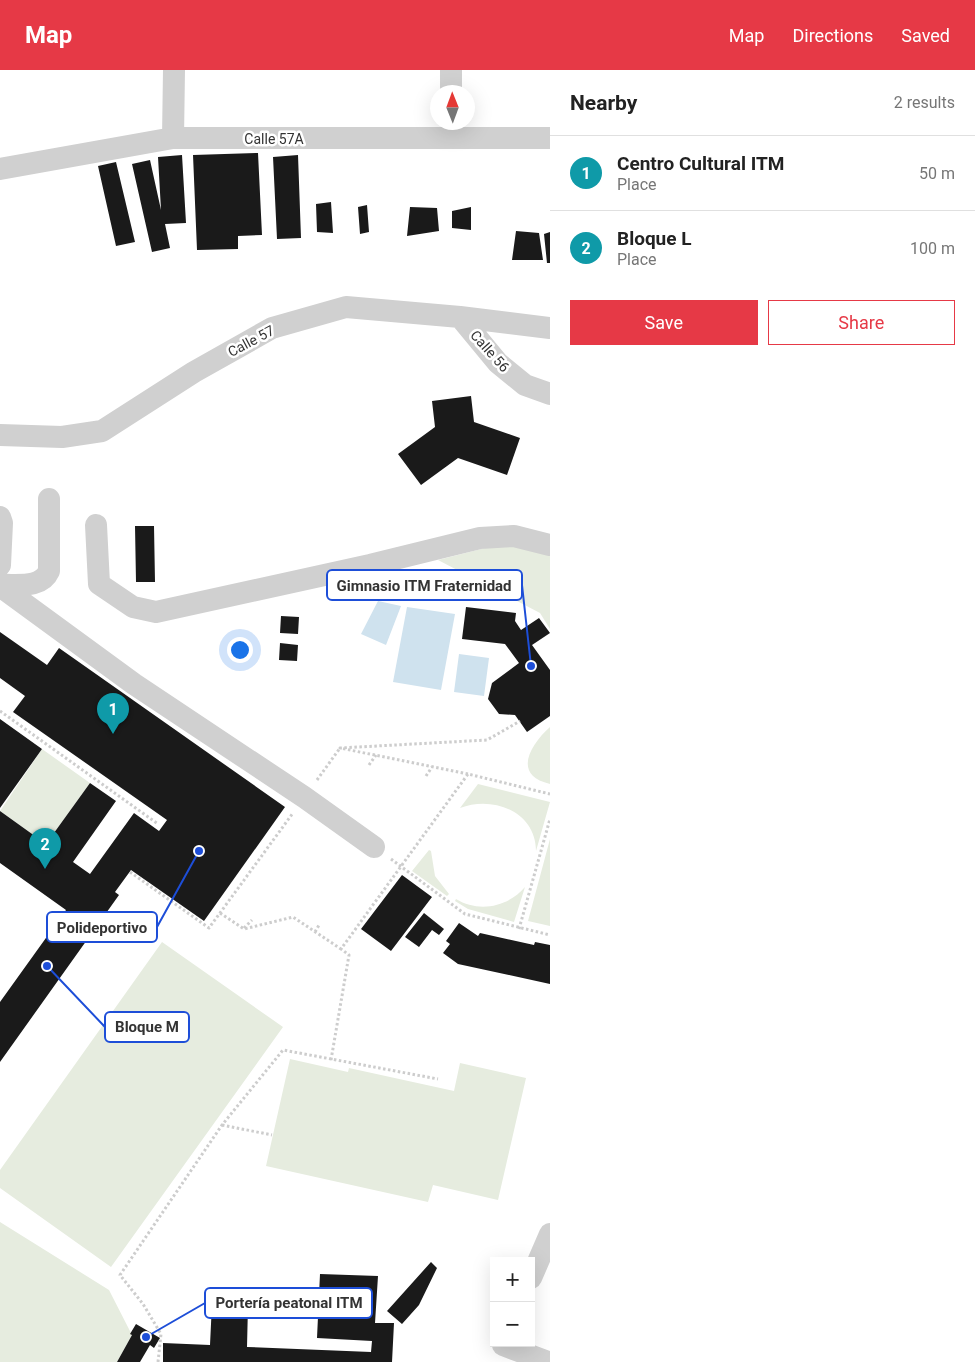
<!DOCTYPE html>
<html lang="en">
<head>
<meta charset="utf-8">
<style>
  :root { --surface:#fff; --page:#f2f2f2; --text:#222; --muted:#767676; --line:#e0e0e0; --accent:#e63946 }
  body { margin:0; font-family:Roboto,sans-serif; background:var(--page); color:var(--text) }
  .controls { position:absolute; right:15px; bottom:15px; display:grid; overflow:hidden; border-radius:0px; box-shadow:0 5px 20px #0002 }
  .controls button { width:45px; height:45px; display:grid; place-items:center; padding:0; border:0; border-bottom:1px solid var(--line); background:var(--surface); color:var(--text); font:25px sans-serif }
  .compass { position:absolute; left:430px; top:15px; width:45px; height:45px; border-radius:50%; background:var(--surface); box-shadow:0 5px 20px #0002; rotate:359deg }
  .you { position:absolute; left:239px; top:579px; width:18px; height:18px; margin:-12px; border:4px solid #fff; border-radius:50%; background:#1a73e8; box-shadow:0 0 0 8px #1a73e833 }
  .badge { display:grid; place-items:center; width:32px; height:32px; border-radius:50%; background:var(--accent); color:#fff; font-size:16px; font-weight:700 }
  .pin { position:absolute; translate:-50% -41px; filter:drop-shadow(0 1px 2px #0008) }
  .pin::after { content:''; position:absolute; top:26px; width:18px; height:15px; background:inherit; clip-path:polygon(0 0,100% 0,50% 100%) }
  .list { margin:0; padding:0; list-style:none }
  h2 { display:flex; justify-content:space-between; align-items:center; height:65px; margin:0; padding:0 20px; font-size:21px }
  h2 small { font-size:16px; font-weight:400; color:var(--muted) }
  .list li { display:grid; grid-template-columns:32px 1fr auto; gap:15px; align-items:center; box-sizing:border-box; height:75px; padding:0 20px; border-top:1px solid var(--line) }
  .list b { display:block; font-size:19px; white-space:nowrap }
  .list p { margin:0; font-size:16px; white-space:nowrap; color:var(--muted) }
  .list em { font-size:16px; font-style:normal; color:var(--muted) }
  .actions { display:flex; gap:10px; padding:15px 20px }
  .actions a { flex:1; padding:11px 0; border:1px solid var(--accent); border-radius:0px; text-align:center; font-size:18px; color:var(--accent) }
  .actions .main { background:var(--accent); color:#fff }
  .map { position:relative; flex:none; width:550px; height:1292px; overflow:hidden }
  header { display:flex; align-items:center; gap:30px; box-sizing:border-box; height:70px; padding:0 25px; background:var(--accent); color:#fff }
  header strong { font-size:24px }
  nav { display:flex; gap:28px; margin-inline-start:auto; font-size:18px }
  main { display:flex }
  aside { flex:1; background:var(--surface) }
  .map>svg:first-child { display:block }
  .green { fill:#e6ecdf }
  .water { fill:#cfe2ee }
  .building { fill:#1a1a1a }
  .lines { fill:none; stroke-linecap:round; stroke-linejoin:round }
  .path { stroke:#cdcdcd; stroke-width:3; stroke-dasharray:2.5 2.5; stroke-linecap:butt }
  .minor { stroke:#d0d0d0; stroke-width:22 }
  .labels { text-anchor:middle; stroke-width:5; stroke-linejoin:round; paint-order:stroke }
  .street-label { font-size:14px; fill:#333; stroke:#fff }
  .leader { fill:none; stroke:#1d4ed8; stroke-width:2 }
  .callout-dot { fill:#1d4ed8; stroke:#fff; stroke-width:2 }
  .callout { fill:#fff; stroke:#1d4ed8; stroke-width:2 }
  .callout-label { font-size:15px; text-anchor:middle; font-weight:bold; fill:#333 }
</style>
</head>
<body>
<header>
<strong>Map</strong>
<nav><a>Map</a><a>Directions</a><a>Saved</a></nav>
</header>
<main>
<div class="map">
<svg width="550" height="1292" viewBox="0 0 550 1292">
  <rect width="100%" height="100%" fill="#fff"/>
  <path class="green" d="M505,473L550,485V559L540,543L438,490Z
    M550,657V714C512,705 530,675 550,657Z
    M42,679L90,713L46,774L0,741Z
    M478,714L550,732L536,781C536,742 493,725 460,738Z
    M550,769V856L528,851Z
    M429,780L431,781L435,806L449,824L447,826L412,801Z
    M525,817L514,852L468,839L455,831L456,829C479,843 508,837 525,817Z
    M162,872L283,957L111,1197L0,1118V1100Z
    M290,989L348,1002L349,998L454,1021L460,993L526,1008L498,1130L433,1115L428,1132L266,1096Z
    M0,1152L109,1220L132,1265L117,1292H0Z"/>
  <path class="water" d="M378,531L401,536L386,575L361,564Z
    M407,537L455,544L441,620L393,612Z
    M459,584L489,588L484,626L454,622Z"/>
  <path class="building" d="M258,83L262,165L238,166V179L197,180L193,85Z
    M182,85L186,153L165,154L170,178L152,182L132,94L150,90L161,140L158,87Z
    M298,85L301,168L277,169L273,87Z
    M116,92L135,172L116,176L98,96Z
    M331,132L333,163L317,162L316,134Z
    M367,135L369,162L360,164L358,137Z
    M410,137L437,138L439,161L407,166Z
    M471,137V160L452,158V141Z
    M516,161L539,163L543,190H512Z
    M550,162V193H547L544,164Z
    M471,326L474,352L520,368L507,405L458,388L421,415L398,384L435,357L432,331Z
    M135,456H154L155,512H136Z
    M466,537L516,543L515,551L521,560L539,548L550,563L532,575L550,600V646L527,662L515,645L499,644L488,629L492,613L519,593L505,574L462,569Z
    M281,546L299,547L298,564L280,563Z
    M0,562L47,595L59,578L285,737L204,851L131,800L115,822L119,825L0,992V932L66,840L0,793V741L46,774L90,713L116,731L73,792L90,804L134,743L159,761L167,750L13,642L25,626L0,608Z
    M280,573L298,575L297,591L279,590Z
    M0,649L42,679L0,738Z
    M402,805L432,827L391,881L361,859Z
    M424,843L444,859L439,865L432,860L419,877L405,867Z
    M459,853L478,866L480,863L534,875L535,872L550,875V914L458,894L443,883L450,874L446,871Z
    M431,1192L437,1198L419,1235L402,1254L387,1241Z
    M320,1204L378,1206L375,1253H394L392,1292H163V1273L210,1275L212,1233L248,1235L247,1277L371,1282L372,1271L317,1268Z
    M136,1254L160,1268L154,1278L150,1275L140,1292H117L132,1265L130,1264Z"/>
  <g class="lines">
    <path class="path" d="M0,641L158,754
      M369,695L376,685
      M468,704L340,678L487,670L520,651
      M426,706L432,697
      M317,710L340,678
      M391,789L465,844L550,865
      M130,802L209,858L293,743
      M220,843L244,859L293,847L341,879
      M244,858L252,850
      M519,859L550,749
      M315,862L319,855
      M331,990L349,885L341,879L468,704L550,724
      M222,1055L272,1065
      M158,1292L161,1264L143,1234L120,1205L222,1055L283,980L438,1009"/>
    <path class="minor" d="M451,0V22
      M173,68L174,0
      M0,99L173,68H550
      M460,247L498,293L525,315L550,324
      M0,365L62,367L102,361L194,302L272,258L346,237L460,247L550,258
      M0,447L2,453L0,495
      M96,455L99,514L133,537L156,542L370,495L480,468L514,466L550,475
      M0,515C17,514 41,519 49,501V429
      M0,516L134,614L304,727L374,777
      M531,1208L550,1164
      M503,1275L548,1292"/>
  </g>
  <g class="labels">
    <g class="street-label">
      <text x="274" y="74">Calle 57A</text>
      <text transform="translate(251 271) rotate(-28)" y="5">Calle 57</text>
      <text transform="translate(490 281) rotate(48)" y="5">Calle 56</text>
    </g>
  </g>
  <path class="leader" d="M531 596L522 515M199 781L157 857M47 896L105 957M146 1267L205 1233"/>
  <g class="callout-dot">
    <circle cx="531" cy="596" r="5"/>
    <circle cx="199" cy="781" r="5"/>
    <circle cx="47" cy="896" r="5"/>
    <circle cx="146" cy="1267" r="5"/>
  </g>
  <g class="callout">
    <rect x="327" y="500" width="195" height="30" rx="5"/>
    <rect x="47" y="842" width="110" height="30" rx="5"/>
    <rect x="105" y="942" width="84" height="30" rx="5"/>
    <rect x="205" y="1218" width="167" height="30" rx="5"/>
  </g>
  <g class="callout-label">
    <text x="424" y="521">Gimnasio ITM Fraternidad</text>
    <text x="102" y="863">Polideportivo</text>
    <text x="147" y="962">Bloque M</text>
    <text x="289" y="1238">Portería peatonal ITM</text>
  </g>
</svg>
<div class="controls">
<button>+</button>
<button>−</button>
</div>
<svg class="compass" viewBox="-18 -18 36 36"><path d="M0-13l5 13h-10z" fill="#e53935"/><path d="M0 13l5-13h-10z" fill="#767676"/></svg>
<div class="you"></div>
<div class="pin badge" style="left:113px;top:664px;background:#0f9aa8">1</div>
<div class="pin badge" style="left:45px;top:799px;background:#0f9aa8">2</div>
</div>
<aside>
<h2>Nearby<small>2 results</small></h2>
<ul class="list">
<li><span class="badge" style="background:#0f9aa8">1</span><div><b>Centro Cultural ITM</b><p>Place</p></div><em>50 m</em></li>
<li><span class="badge" style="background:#0f9aa8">2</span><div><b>Bloque L</b><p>Place</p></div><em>100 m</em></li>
</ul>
<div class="actions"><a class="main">Save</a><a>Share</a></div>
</aside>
</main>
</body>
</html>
